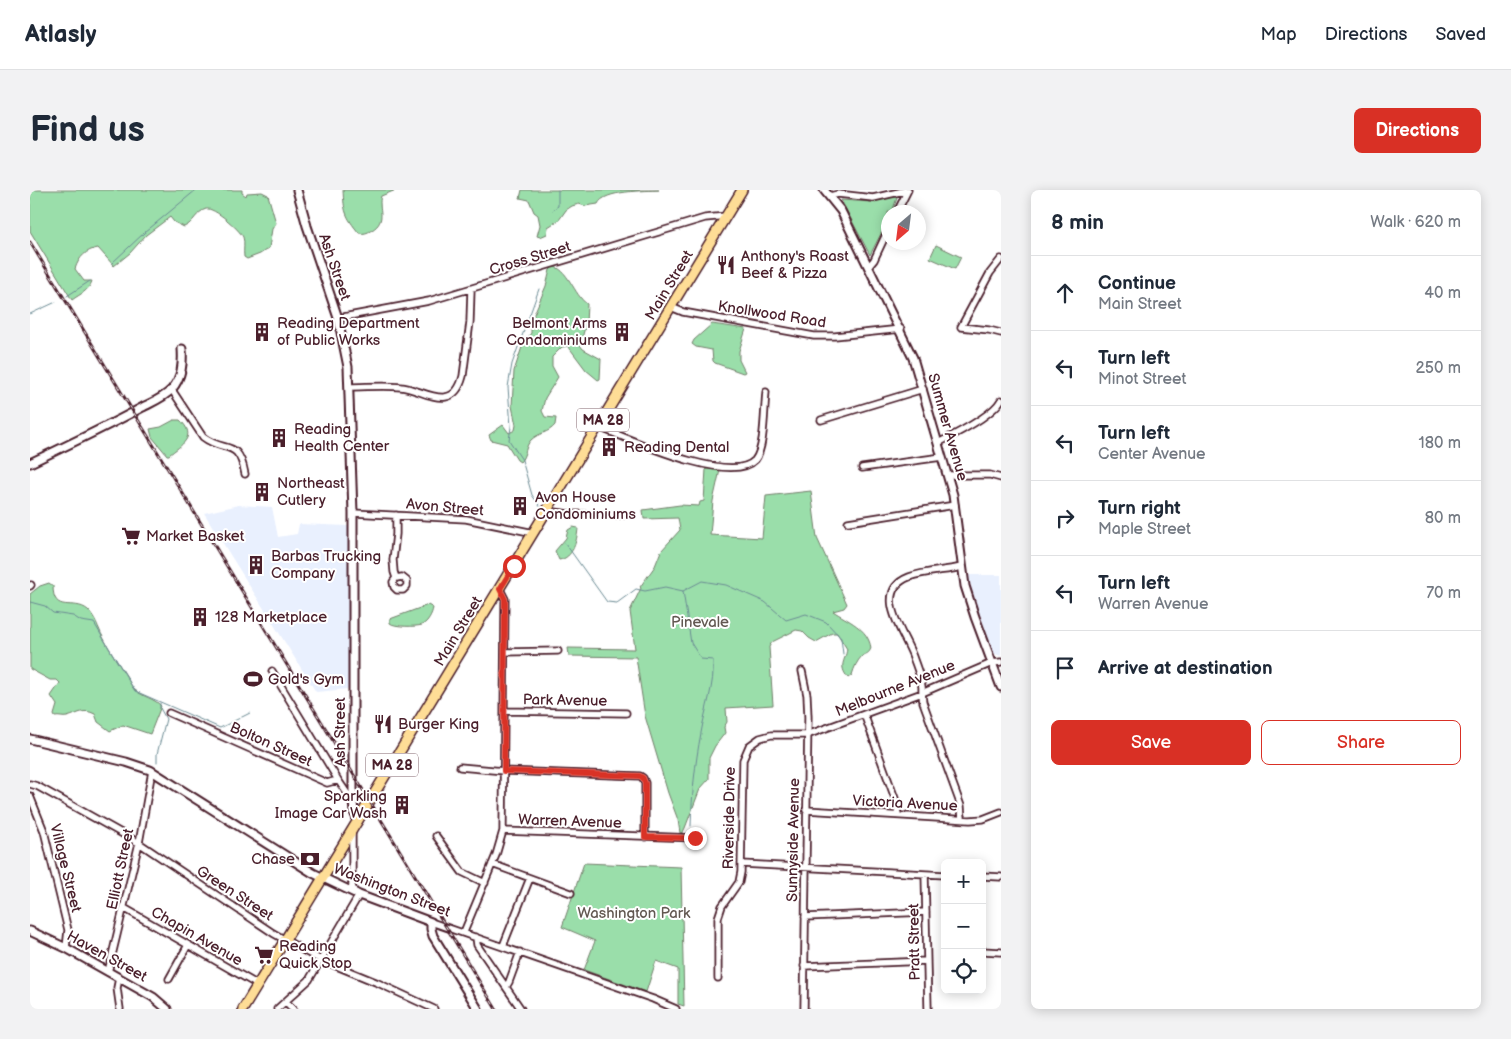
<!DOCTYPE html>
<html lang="en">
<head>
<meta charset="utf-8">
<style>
  :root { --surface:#fff; --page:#f2f2f3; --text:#1f2937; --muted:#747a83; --line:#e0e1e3; --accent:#d93025 }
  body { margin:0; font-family:"Balsamiq Sans",sans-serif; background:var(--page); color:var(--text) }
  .controls { position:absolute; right:15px; bottom:15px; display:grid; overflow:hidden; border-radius:8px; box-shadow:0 2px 12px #0003 }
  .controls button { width:45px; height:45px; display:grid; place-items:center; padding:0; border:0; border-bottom:1px solid var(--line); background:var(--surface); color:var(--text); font:25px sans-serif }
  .compass { position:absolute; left:851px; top:15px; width:45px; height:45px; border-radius:50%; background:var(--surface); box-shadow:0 2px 12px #0003; rotate:208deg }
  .stop { position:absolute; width:15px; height:15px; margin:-11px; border:4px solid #d93025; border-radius:50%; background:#fff }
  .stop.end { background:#d93025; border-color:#fff; box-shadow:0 1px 5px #0008 }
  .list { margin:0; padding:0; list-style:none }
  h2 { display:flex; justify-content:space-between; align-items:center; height:65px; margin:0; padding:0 20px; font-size:21px }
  h2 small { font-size:16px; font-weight:400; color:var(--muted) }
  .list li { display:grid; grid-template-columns:32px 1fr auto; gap:15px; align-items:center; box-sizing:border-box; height:75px; padding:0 20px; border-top:1px solid var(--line) }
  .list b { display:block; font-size:19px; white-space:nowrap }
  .list p { margin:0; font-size:16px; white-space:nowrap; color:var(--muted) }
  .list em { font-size:16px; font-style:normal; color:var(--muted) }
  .actions { display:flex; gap:10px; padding:15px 20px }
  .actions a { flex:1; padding:11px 0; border:1px solid var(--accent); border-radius:8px; text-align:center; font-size:18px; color:var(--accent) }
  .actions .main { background:var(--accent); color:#fff }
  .icon { flex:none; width:28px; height:28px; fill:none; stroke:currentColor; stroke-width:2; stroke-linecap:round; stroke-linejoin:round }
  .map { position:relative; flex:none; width:971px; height:819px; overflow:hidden; border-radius:8px }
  header { display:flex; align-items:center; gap:30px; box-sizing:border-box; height:70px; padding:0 25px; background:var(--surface); border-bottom:1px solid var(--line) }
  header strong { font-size:24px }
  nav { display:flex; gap:28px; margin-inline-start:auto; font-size:18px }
  .intro { display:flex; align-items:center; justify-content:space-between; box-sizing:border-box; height:120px; padding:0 30px }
  h1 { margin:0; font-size:35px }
  .button { padding:12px 22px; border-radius:8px; background:var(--accent); color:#fff; font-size:18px; font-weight:700 }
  main { display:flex; gap:30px; padding:0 30px }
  aside { flex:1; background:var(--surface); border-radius:8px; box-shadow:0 2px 12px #0003 }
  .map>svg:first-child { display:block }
  .built { fill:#e9f0fe }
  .green { fill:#9adeaa; stroke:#727e6a }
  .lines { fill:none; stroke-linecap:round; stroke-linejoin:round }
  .stream { stroke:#6a8a93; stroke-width:1 }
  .minor-casing { stroke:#4a1f2b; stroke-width:9 }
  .tertiary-casing { stroke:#4a1f2b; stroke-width:11 }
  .primary-casing { stroke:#4a1f2b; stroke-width:12 }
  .minor { stroke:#fff; stroke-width:5.5 }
  .tertiary { stroke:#fff; stroke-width:7 }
  .primary { stroke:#fedd96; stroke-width:9 }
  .rail-casing { stroke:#4a1f2b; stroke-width:3 }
  .rail { stroke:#fff; stroke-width:1; stroke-dasharray:4; stroke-linecap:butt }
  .route { stroke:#d93025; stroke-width:6 }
  .labels { text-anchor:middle; stroke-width:4; stroke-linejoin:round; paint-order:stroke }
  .shield { fill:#fff; stroke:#80626b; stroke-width:1 }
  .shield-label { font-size:14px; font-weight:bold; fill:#4a1f2b }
  .poi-label { font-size:15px; fill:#4a1f2b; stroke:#fff; text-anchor:start }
  .street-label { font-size:15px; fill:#4a1f2b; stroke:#fff }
  .park-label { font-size:15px; fill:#625851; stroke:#fff }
</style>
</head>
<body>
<header>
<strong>Atlasly</strong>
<nav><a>Map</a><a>Directions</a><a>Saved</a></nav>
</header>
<div class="intro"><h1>Find us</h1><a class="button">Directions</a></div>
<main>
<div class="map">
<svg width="971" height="819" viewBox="0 0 971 819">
  <rect width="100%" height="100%" fill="#fff"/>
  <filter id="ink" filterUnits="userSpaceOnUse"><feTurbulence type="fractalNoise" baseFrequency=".02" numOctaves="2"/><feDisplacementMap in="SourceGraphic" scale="10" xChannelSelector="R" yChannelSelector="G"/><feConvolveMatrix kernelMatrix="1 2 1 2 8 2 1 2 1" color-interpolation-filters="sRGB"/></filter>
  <g filter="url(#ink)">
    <path class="built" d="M209,315L242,317L248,347L267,344L269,334L318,336V499L286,502L174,323Z
      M938,385H971V466L965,464L963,461L944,409Z"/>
    <path class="green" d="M0,0H212V3L216,6L217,3L232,2L238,5L246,33L242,39L239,58L230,64L217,69L214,67C213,60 215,52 213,47C209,39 184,17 176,19C166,22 164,33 154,37L144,32L140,27L116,45L100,63L84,76L68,58C56,60 49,67 45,79L54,91H62C59,101 50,104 42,110L0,41Z
      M313,0H366L351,6C347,18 358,30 342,40C337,43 334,44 329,43C315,26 314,21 313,0Z
      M492,0H629C615,1 574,0 568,14L555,16L549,14L542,16L536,20L529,30L518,37L517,44L510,47L507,46L510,35L508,25L504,22L499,10L490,8Z
      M863,6L867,8L862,22H858V30L840,65L811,10L841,12Z
      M906,55L931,67L925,79L900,68Z
      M523,77C537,77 544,105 557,114L556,134L550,155L553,159L571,169L570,189L568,190L556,180L538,156L532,157L522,167V176L528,187L515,208L512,221L515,227L526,228L525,235C519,243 508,243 501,250C495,256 496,266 490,272L487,270L477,254L461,250L459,245L473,235L479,243L485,240L486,235L482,216L484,181L493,154L501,143V135L504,124L516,96L520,80Z
      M682,134L716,139L709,161V170L715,182L713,183L685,173L683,171L682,160L666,157L662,154L664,150Z
      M144,230H150C168,247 151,255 139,265H137L122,247L120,239L131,237Z
      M676,279L690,280L683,311L680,345L732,348L736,306L781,301L787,348L817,414L814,418L803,421C818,431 838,438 841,458C839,464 837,463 832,466C827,471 824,478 822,485L818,488C808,475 815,472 817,459L807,443H802L786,452L779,448L772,441L766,440L742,452L739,457L743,515L696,518L697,532L694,537L695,543L685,556L679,568V589L670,599L655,638L653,642L650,643L648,630L638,603L615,526L606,467L539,466L538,458L605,459L600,421L611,398L610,397L625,376L631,361L650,340L648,328L614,329L613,320L650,315L669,316L670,312L674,311Z
      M543,337L548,338C547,351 543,368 529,370L525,361L536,348L538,340Z
      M19,393L23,396C23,425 44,408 58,420C66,428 68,438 73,447C80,461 89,474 97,487C99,491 102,498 105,500C113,507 124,508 131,516L120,544L93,535L80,541L68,532L65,524C53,518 49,524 37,527C33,528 29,526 25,527L24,525L27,515L21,506L30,493L27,490H20L0,479V404L10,396Z
      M398,415L403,418C402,424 398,432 392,435C386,437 364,437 360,433V429Z
      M554,673L651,677L654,816L648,814V779L626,771L616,802L554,780L565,751L532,737Z"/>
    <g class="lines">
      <path class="stream" d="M523,20L528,16V0
        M82,73L114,43L166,0
        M509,99L482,174L478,197L481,237L479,250L492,270L502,305L511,318
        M37,106L60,91
        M0,124L26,112
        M535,353L577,412L587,413L606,399L615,401L635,397L653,401L661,453L671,469L683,470C685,495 675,519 671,543C665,574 662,604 661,636
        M653,401L672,391L696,395L735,412L756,430L776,424L796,432L811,448L813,464
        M0,412L15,416L23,423L43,426L51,431L64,433L105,501L190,538L220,523
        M127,572V564L136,529L130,518V513"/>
      <g class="minor-casing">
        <path id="minor" d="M800,6L808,4L843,8L878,0
          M867,22L878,0
          M971,69L960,83L931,137L959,140L971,143
          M839,76L844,70L858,40
          M641,117L653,122L784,146H805L871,139
          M308,128L399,111L675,28L697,26
          M319,197C336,197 354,195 371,197C393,199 423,225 433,186L440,132L441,99
          M142,200L173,247C195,264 208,247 215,284
          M791,230L893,199
          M569,237C597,248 701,296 725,270C735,258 734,219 736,202
          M908,253C924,245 963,225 971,210
          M832,278L912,267
          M918,285H960L971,288
          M518,321L539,324L593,325
          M323,323L436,329L504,343
          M366,325V344L363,370L364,382L366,388L372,387L377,391V396L373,400H367L364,397L363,392L366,388
          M818,332L925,315
          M932,377C915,381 895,381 879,387C841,402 875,444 883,467C886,476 891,487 892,497C892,502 892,507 893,512L931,616L932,629
          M0,396L1,395
          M475,462L528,461
          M242,481L308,590
          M772,481L777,505L778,527L774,819
          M474,521L596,523
          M139,523L297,593L308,590L323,612
          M834,524L866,611L868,625
          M430,577L474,581L610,586L613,588L615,593V647
          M0,594L7,596L109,653L243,743L287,768L348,793L404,819
          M0,606L14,641L38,740L36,758
          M776,620L940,630L953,629L971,622
          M473,641L665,648
          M406,646L432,682L455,693
          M462,674L541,703
          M712,674L915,685
          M895,684L898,819
          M952,686L971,687
          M94,718L228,795
          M775,727L896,722
          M401,732L623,809L646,819
          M434,742L466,665L473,641L475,409L470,399
          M446,747L447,755L491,819
          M473,756L500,688
          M952,761L971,762
          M774,776L897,771
          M78,782L109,653L122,581
          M89,788L87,798L90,819
          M688,788V728L692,716L709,692L711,682L713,570L719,556L730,548L741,545H777L892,503L962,473L971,472
          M139,789L158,755
          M476,797L479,792L490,762
          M256,812L263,819
          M247,819L279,790L329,705L324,701L322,696V643"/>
      </g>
      <g class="tertiary-casing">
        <path id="tertiary" d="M267,0L277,36L308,128L318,177L323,323V612L324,622L328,631
          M794,0L811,21L883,168L923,305L935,396L945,427L971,497
          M0,273C38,255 76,237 113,217C123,212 135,207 142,199C152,187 153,174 152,159
          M0,549L96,572L120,580L283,683L329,705L401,732V739L403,746L448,819
          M0,741L36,758L123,807L137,819"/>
      </g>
      <g class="primary-casing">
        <path id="primary" d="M213,819L712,0"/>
      </g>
      <use href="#minor" class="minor"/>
      <use href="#tertiary" class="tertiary"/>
      <use href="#primary" class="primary"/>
      <g class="rail-casing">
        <path id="rail" d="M0,52L466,819"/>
      </g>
      <use href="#rail" class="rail"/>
    </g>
  </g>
  <g class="lines" filter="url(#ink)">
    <path class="route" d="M484,376L470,399L475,409L474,581L610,586L613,588L615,593V647L665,648"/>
  </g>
  <defs>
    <g id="restaurant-bare" transform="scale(1.5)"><path d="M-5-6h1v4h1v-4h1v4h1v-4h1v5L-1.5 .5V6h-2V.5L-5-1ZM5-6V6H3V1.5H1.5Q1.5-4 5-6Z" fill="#4a1f2b" stroke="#fff" stroke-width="2.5" paint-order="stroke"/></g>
    <g id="building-bare" transform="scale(1.5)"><path d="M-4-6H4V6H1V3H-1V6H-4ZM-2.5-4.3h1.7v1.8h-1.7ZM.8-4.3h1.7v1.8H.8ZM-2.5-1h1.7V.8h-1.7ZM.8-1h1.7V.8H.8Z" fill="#4a1f2b" stroke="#fff" stroke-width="2.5" paint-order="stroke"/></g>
    <g id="supermarket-bare" transform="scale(1.5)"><path d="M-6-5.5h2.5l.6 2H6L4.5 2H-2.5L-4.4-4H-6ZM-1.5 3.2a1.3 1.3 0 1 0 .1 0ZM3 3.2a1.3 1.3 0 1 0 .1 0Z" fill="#4a1f2b" stroke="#fff" stroke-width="2.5" paint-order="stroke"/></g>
    <g id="stadium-bare" transform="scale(1.5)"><path d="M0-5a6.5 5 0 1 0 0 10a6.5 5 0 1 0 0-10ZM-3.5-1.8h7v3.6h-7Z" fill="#4a1f2b" stroke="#fff" stroke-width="2.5" paint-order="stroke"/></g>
    <g id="bank-bare" transform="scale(1.5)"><path d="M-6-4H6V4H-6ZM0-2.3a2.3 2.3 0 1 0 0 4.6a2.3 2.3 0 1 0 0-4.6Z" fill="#4a1f2b" stroke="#fff" stroke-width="2.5" paint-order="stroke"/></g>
  </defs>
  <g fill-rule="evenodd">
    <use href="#restaurant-bare" x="696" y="75"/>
    <use href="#building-bare" x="232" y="142"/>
    <use href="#building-bare" x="592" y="142"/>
    <use href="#building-bare" x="249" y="248"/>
    <use href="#building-bare" x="579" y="257"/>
    <use href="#building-bare" x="232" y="302"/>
    <use href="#building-bare" x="490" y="316"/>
    <use href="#supermarket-bare" x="101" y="346"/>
    <use href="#building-bare" x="226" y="375"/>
    <use href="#building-bare" x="170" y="427"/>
    <use href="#stadium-bare" x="223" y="489"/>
    <use href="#restaurant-bare" x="353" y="534"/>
    <use href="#building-bare" x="372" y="615"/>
    <use href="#bank-bare" x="280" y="669"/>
    <use href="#supermarket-bare" x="234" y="765"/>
  </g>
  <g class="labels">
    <g class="shield">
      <rect x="547" y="218.5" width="52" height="23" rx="4"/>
      <rect x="336" y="563.5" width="52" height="23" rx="4"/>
    </g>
    <g class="shield-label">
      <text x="573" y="235">MA 28</text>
      <text x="362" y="580">MA 28</text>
    </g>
    <g class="poi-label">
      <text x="711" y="71">Anthony's Roast<tspan x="711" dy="17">Beef &amp; Pizza</tspan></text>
      <text x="247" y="138">Reading Department<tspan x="247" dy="17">of Public Works</tspan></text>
      <text x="577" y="138" text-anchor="end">Belmont Arms<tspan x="577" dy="17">Condominiums</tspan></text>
      <text x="264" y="244">Reading<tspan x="264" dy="17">Health Center</tspan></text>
      <text x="594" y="262">Reading Dental</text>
      <text x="247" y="298">Northeast<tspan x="247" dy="17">Cutlery</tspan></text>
      <text x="505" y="312">Avon House<tspan x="505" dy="17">Condominiums</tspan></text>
      <text x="116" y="351">Market Basket</text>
      <text x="241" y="371">Barbas Trucking<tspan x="241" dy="17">Company</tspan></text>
      <text x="185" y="432">128 Marketplace</text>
      <text x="238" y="494">Gold's Gym</text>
      <text x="368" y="539">Burger King</text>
      <text x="357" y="611" text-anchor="end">Sparkling<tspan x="357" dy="17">Image Car Wash</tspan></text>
      <text x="265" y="674" text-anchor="end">Chase</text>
      <text x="249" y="761">Reading<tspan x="249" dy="17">Quick Stop</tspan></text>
    </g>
    <g class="street-label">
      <text transform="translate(500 68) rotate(-17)" y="5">Cross Street</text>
      <text transform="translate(305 77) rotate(71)" y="5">Ash Street</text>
      <text transform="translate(639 95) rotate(-59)" y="5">Main Street</text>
      <text transform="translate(742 124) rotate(9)" y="5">Knollwood Road</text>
      <text transform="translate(918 237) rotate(74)" y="5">Summer Avenue</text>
      <text transform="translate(415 317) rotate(5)" y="5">Avon Street</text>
      <text transform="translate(428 441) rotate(-59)" y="5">Main Street</text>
      <text transform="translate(865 498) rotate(-22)" y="5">Melbourne Avenue</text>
      <text transform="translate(535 510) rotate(1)" y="5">Park Avenue</text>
      <text transform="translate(310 542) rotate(-90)" y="5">Ash Street</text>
      <text transform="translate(241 554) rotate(24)" y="5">Bolton Street</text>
      <text transform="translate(875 613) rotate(3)" y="5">Victoria Avenue</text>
      <text transform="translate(699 628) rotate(-89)" y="5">Riverside Drive</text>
      <text transform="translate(540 631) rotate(2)" y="5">Warren Avenue</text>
      <text transform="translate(763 650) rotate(-89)" y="5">Sunnyside Avenue</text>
      <text transform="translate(36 678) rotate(76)" y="5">Village Street</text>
      <text transform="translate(90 679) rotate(-78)" y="5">Elliott Street</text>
      <text transform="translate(362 700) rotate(21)" y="5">Washington Street</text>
      <text transform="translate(205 703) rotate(33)" y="5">Green Street</text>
      <text transform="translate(167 746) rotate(30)" y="5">Chapin Avenue</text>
      <text transform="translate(884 752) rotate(-91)" y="5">Pratt Street</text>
      <text transform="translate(77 766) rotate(29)" y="5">Haven Street</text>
    </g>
    <g class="park-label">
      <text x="670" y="437">Pinevale</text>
      <text x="604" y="728">Washington Park</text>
    </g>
  </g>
</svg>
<div class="controls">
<button>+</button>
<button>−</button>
<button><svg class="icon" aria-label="locate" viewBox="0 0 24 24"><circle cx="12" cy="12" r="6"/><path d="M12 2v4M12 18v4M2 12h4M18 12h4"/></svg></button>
</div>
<svg class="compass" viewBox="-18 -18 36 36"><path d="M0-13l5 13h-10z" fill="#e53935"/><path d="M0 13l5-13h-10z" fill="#747a83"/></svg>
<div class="stop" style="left:484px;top:376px"></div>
<div class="stop end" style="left:665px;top:648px"></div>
</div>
<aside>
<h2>8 min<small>Walk · 620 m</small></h2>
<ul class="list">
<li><svg class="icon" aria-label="ahead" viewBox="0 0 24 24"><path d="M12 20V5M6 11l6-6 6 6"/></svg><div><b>Continue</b><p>Main Street</p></div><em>40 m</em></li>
<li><svg class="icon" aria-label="left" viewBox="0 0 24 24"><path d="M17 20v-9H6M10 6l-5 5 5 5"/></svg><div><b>Turn left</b><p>Minot Street</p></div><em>250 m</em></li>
<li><svg class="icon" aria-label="left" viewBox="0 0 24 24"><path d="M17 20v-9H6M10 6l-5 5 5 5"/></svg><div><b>Turn left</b><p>Center Avenue</p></div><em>180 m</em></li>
<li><svg class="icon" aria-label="right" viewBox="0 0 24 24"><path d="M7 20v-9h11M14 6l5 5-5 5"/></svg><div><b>Turn right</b><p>Maple Street</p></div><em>80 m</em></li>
<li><svg class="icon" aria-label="left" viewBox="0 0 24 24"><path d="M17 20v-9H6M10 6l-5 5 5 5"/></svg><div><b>Turn left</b><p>Warren Avenue</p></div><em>70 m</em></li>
<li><svg class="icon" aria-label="arrive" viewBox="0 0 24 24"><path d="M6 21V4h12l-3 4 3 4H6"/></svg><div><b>Arrive at destination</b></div></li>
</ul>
<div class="actions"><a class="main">Save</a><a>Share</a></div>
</aside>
</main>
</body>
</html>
